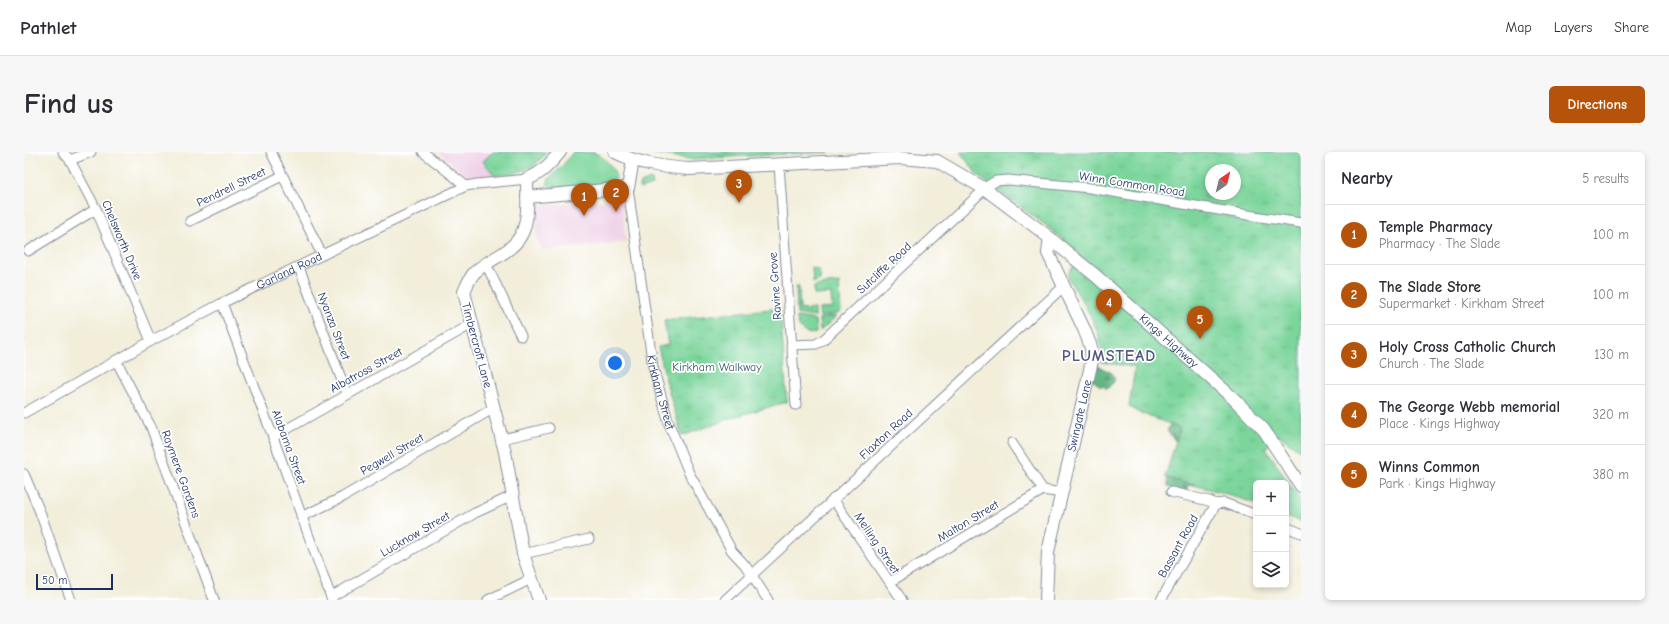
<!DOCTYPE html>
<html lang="en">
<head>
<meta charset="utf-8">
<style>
  :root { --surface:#fff; --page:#f7f7f7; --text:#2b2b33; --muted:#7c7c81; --line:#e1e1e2; --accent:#b45309 }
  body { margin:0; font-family:"Comic Neue",sans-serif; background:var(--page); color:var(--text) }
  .controls { position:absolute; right:12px; bottom:12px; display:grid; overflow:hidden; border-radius:6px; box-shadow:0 2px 6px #0003 }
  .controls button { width:36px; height:36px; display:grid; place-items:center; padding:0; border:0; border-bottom:1px solid var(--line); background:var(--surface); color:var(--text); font:20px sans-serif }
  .compass { position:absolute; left:1181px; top:12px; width:36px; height:36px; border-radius:50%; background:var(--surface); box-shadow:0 2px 6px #0003; rotate:35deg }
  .scale { position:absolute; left:12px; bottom:10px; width:77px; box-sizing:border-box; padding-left:4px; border:2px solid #1b2f5e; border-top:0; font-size:11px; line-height:14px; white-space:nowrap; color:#1b2f5e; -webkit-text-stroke:3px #fff; paint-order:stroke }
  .you { position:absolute; left:591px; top:211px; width:14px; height:14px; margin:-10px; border:3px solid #fff; border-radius:50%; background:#1a73e8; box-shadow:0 0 0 6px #1a73e833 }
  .badge { display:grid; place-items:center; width:26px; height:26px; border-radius:50%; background:var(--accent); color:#fff; font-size:13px; font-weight:700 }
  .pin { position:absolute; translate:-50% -33px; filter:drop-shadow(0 1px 2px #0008) }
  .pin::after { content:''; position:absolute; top:21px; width:14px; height:12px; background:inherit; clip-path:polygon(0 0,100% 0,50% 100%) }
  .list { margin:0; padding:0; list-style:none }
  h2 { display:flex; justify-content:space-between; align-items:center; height:52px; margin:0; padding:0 16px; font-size:17px }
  h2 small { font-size:13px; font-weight:400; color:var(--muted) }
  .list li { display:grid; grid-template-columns:26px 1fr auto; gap:12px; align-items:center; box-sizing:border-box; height:60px; padding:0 16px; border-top:1px solid var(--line) }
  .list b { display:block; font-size:15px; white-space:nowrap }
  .list p { margin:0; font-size:13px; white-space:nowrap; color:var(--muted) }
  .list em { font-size:13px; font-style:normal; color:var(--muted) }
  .icon { flex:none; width:22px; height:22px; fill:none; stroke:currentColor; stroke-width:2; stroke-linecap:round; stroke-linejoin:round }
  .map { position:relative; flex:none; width:1277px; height:448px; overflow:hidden; border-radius:6px }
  header { display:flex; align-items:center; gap:24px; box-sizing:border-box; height:56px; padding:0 20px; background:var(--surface); border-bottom:1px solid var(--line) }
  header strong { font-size:19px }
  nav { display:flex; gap:22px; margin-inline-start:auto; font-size:14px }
  .intro { display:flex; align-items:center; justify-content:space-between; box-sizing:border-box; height:96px; padding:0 24px }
  h1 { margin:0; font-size:28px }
  .button { padding:10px 18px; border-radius:6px; background:var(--accent); color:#fff; font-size:14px; font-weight:700 }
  main { display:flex; gap:24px; padding:0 24px }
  aside { flex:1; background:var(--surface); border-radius:6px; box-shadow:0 2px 6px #0003 }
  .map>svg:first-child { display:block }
  .built { fill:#efd0e6 }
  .grass { fill:#7bd59b; stroke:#4b827c }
  .forest { fill:url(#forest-firs); stroke:#407270 }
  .park { fill:url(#park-tufts); stroke:#4b827c; fill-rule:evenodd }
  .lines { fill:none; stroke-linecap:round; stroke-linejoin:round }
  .minor-casing { stroke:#868e9c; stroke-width:11 }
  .tertiary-casing { stroke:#868e9c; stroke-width:14 }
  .minor { stroke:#fff; stroke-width:9 }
  .tertiary { stroke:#fff; stroke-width:12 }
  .labels { text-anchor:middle; stroke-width:3.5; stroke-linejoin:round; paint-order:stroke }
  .street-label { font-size:12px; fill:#1b2f5e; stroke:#fff }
  .park-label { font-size:12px; fill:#386170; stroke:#fff }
  .district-label { font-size:16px; font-weight:bold; letter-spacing:1px; fill:#555882; stroke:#fff }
</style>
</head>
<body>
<header>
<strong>Pathlet</strong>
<nav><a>Map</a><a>Layers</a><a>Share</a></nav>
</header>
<div class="intro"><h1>Find us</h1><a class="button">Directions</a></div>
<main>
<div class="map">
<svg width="1277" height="448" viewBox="0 0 1277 448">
  <defs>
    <pattern id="forest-firs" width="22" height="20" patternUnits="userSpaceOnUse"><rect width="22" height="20" fill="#64b683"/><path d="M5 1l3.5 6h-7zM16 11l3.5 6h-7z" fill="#52946e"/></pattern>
    <pattern id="park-tufts" width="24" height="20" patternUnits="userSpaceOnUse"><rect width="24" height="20" fill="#7bd59b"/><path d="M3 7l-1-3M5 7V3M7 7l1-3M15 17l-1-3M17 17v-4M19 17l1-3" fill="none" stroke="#6ab788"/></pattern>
  </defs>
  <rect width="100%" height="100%" fill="#fff"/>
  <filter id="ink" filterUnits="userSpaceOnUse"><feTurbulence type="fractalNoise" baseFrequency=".025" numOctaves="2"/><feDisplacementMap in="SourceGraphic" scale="8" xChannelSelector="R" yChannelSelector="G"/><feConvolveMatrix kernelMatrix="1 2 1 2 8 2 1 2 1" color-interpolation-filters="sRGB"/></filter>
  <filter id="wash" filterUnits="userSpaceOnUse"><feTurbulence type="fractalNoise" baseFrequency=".012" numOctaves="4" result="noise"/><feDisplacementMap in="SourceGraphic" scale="16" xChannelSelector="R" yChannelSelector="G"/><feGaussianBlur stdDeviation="0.9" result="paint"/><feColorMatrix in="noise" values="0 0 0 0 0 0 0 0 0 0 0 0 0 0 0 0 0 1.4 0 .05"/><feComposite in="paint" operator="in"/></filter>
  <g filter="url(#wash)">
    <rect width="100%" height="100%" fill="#f2eeda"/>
    <path class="built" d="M414,0H469L459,9L471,24L463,26H450L444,25Z
      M598,47L602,90L518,98L513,87L512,54Z"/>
    <path class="grass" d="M549,0C555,0 565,0 571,1C579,4 592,17 592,26L588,30L527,37L523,32L525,27L540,12Z
      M626,27L628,28L629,33L615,37L617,31Z
      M788,116L794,118L796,122V128L789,131Z
      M815,131L817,159L813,162L796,165L795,157L808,156L807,142L790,143V135L801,132Z
      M775,135L776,158L791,157V165L773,162L772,135Z
      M813,164L796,179V178L795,167Z
      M773,165L791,168L792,181C780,184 773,176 773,165Z"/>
    <path class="forest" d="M1072,213L1088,221L1090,226V230L1084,236H1081L1079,233L1076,235L1070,229L1068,228Z
      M1150,270L1158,277L1153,291L1143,279L1147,271Z
      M1144,323L1173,332L1170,334L1164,333L1163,338C1156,342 1149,339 1144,334L1143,326Z"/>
    <path class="park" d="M469,0H523C507,20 496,20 471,24L459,9Z
      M619,0H805L666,7Z
      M936,0H1277V299L1254,283L1242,296L1277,350V370L1262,364V331H1232V352L1210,344L1141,325L1156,276L1116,261L1105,254L1111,215L1077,210C1081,180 1058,150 1044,126V122L1056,102L1024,75L955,25ZM1187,18H1211V42H1187Z
      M756,156L763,250L710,265L658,284L645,240L634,195L644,193L640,168Z"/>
  </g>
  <g filter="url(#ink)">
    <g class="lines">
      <g class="minor-casing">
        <g id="minor">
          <path d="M39,0L46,8L72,57L127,189"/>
          <path d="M247,0L298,103"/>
          <path d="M399,0L442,34"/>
          <path d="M46,8L67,0"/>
          <path d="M755,13L772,253"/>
          <path id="s1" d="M604,36L629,215L645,272L665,321L708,399L721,413L744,448"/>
          <path d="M166,69L258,24"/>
          <path d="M4,99L72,57"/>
          <path d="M462,112L497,184"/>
          <path d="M275,115L323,242"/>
          <path d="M198,151L249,285L308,448"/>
          <path d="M767,193L792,192L799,188L965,33L972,29L984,28L1066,36L1230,64L1277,71"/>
          <path d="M92,208L127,275L190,448"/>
          <path id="s2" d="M0,261L127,189L198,151L442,34L453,32L503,27"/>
          <path d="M249,285L448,172"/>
          <path d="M478,287L525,276"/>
          <path d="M988,291L1019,338"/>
          <path d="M0,322L16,360L47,448"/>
          <path d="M1147,340L1185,349L1192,352L1200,351L1232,363"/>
          <path d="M809,347L878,448"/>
          <path d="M277,365L319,345L470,256"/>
          <path d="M1262,375L1277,381"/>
          <path d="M499,402L565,387"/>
          <path d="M866,430L1019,338L1038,341"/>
          <path d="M307,445L451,361L490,343"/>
          <path d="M464,448L507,427"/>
          <path d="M701,448L1039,135"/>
          <path d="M1137,448L1192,352"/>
        </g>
      </g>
      <g class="tertiary-casing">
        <g id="tertiary">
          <path id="s3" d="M591,0C614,12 639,15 665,17L876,6L913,9L961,37L1017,79L1072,124L1210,247L1240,278L1277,334"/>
          <path d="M503,45L604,36L609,8"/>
          <path d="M515,448L499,402L481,300L440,140C443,133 445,127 450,121C465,106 490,101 499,79C505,64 503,43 503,27C517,22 526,12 536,0"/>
          <path id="s4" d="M1022,448L1024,400L1068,209L1067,195L1060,177L1024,101L1026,86"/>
        </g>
      </g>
      <use href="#minor" class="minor"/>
      <use href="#tertiary" class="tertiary"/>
    </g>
  </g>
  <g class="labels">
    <g class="street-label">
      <text transform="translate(1108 32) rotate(9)" y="4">Winn Common Road</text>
      <text transform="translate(207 35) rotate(-26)" y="4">Pendrell Street</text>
      <text transform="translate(98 88) rotate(67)" y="4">Chelsworth Drive</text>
      <text transform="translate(860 116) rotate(-43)" y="4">Sutcliffe Road</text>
      <text dy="4" stroke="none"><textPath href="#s2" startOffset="301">Garland Road</textPath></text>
      <text transform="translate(751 134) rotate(-94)" y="4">Ravine Grove</text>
      <text transform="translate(310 174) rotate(69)" y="4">Nyanza Street</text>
      <text dy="4" stroke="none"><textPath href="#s3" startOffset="619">Kings Highway</textPath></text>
      <text transform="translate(453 193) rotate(75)" y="4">Timbercroft Lane</text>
      <text transform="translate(342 218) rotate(-29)" y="4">Albatross Street</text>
      <text dy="4" stroke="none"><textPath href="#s1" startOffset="207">Kirkham Street</textPath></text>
      <text dy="4" stroke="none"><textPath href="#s4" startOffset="188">Swingate Lane</textPath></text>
      <text transform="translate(862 282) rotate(-43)" y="4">Flaxton Road</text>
      <text transform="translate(265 295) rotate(70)" y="4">Alabama Street</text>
      <text transform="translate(368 302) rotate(-30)" y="4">Pegwell Street</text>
      <text transform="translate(157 322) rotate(70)" y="4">Raymere Gardens</text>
      <text transform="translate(944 369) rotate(-31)" y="4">Malton Street</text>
      <text transform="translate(391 382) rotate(-30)" y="4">Lucknow Street</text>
      <text transform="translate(853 391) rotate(56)" y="4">Melling Street</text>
      <text transform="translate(1154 394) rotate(-61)" y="4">Bassant Road</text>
    </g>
    <g class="park-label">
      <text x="693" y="219">Kirkham Walkway</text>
    </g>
    <g class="district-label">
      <text x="1085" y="209">PLUMSTEAD</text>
    </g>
  </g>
</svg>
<div class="controls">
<button>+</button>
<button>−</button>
<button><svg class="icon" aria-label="layers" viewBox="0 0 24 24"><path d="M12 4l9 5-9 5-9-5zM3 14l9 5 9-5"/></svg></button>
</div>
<svg class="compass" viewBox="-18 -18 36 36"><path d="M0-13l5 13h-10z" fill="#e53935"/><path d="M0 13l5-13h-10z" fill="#7c7c81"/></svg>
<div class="scale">50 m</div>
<div class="you"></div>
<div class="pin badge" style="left:560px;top:64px">1</div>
<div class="pin badge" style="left:592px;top:60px">2</div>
<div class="pin badge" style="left:715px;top:51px">3</div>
<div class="pin badge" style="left:1085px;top:170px">4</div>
<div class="pin badge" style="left:1176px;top:187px">5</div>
</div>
<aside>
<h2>Nearby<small>5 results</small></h2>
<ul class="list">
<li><span class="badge">1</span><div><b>Temple Pharmacy</b><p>Pharmacy · The Slade</p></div><em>100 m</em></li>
<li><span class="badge">2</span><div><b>The Slade Store</b><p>Supermarket · Kirkham Street</p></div><em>100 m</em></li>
<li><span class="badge">3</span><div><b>Holy Cross Catholic Church</b><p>Church · The Slade</p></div><em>130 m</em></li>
<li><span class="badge">4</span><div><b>The George Webb memorial</b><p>Place · Kings Highway</p></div><em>320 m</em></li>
<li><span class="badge">5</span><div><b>Winns Common</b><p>Park · Kings Highway</p></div><em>380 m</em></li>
</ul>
</aside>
</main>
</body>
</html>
